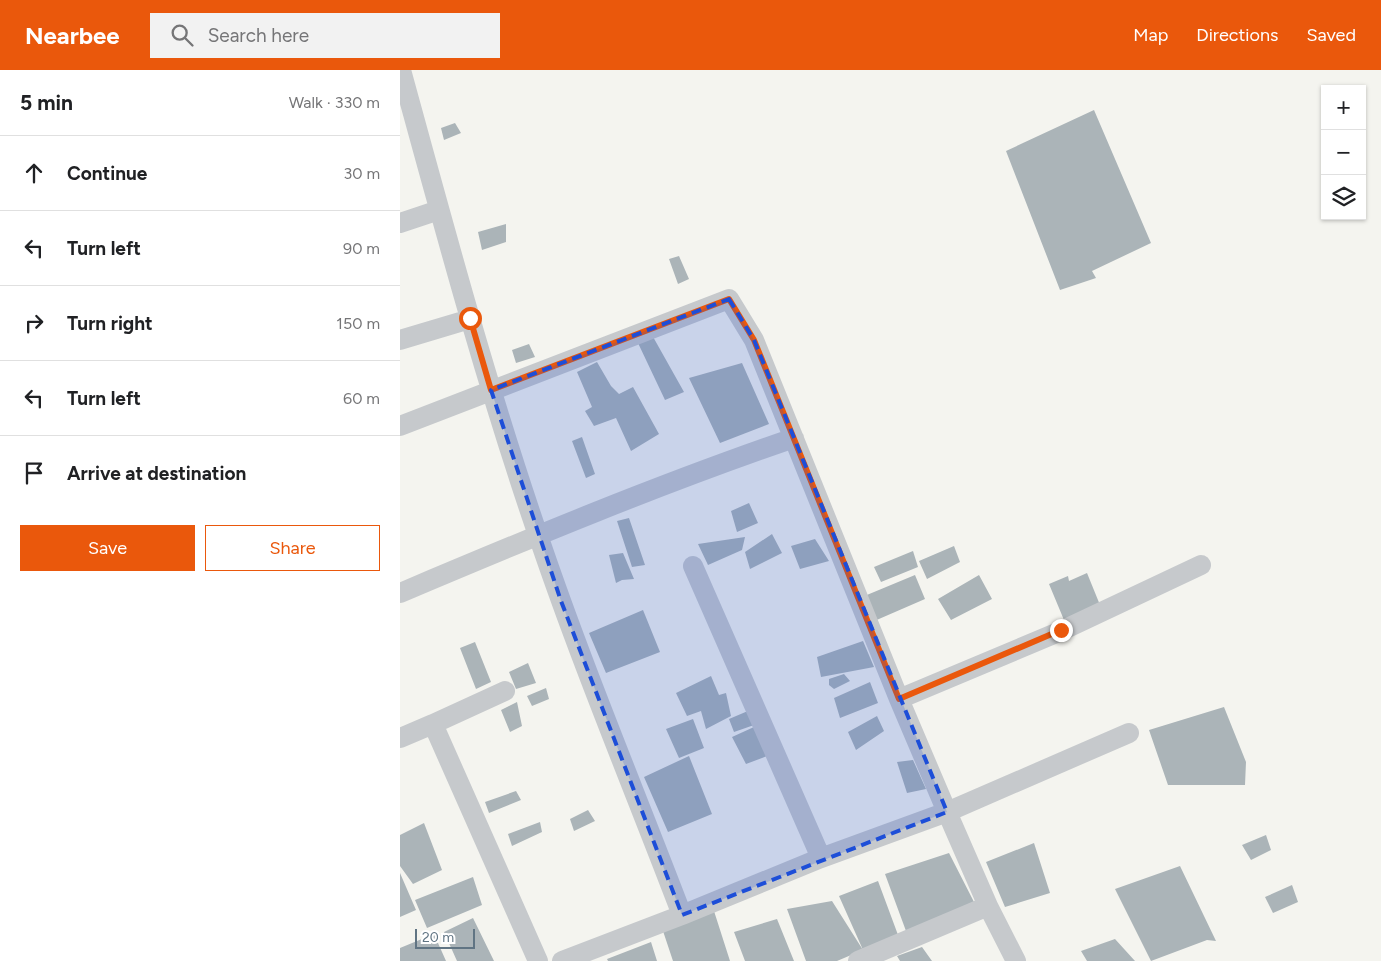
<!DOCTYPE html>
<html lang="en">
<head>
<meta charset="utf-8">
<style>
  :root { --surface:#fff; --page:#f2f2f2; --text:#202124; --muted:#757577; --line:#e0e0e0; --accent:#ea580c }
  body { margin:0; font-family:Figtree,sans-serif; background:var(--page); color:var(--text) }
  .controls { position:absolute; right:15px; top:15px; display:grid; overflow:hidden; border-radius:0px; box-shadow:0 1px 4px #0004 }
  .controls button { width:45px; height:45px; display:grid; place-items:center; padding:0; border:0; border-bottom:1px solid var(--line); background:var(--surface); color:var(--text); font:25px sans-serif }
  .scale { position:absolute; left:15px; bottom:12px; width:60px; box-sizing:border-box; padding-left:5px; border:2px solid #607483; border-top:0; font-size:14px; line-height:18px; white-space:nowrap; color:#607483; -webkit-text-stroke:4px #fff; paint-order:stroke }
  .stop { position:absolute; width:15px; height:15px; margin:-11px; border:4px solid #ea580c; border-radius:50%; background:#fff }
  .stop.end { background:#ea580c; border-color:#fff; box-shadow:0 1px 5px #0008 }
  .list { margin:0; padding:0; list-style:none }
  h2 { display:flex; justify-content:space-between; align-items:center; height:65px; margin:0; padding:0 20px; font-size:21px }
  h2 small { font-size:16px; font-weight:400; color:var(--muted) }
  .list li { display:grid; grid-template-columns:32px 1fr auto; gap:15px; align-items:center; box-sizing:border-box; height:75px; padding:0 20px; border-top:1px solid var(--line) }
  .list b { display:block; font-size:19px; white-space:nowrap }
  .list em { font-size:16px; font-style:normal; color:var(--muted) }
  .actions { display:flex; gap:10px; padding:15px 20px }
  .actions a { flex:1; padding:11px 0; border:1px solid var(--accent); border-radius:0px; text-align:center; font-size:18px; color:var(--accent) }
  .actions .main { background:var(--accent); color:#fff }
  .icon { flex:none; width:28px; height:28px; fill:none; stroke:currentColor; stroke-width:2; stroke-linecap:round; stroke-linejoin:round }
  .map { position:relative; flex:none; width:981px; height:891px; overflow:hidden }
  header { display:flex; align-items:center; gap:30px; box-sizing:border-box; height:70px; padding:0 25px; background:var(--accent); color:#fff }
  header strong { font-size:24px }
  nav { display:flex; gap:28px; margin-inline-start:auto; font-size:18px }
  .search { width:350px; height:45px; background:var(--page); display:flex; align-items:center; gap:12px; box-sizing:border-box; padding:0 18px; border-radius:0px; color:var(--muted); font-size:19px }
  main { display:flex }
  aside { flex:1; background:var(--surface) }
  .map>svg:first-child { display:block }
  .building { fill:#abb4b8 }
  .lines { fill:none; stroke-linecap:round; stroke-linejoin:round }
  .minor { stroke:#c6c9cc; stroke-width:20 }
  .route { stroke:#ea580c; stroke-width:6 }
  .marked { fill:#1d4ed8; fill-opacity:0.2; stroke:#1d4ed8; stroke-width:4; stroke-dasharray:10 6; stroke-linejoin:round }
</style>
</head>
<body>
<header>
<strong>Nearbee</strong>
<div class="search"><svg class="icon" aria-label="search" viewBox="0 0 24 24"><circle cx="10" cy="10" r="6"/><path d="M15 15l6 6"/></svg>Search here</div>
<nav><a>Map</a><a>Directions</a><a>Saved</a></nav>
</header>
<main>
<aside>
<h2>5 min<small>Walk · 330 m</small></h2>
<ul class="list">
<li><svg class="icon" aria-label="ahead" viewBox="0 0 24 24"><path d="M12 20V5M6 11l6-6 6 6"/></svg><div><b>Continue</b></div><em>30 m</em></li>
<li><svg class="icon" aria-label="left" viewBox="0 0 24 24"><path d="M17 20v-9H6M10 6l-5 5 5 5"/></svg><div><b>Turn left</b></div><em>90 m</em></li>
<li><svg class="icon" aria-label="right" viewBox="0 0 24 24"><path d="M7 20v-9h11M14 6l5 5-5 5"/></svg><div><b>Turn right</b></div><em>150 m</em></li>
<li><svg class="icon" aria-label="left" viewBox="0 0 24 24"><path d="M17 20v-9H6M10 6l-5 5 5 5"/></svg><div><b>Turn left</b></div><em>60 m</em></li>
<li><svg class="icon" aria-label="arrive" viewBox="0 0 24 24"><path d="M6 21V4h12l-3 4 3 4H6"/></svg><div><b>Arrive at destination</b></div></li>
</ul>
<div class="actions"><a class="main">Save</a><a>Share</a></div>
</aside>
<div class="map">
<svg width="981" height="891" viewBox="0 0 981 891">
  <rect width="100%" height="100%" fill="#f4f4ef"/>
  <path class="building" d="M694,40L751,173L692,201L696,208L660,220L606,81Z
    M55,53L61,63L44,70L41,58Z
    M106,154V172L82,180L78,162Z
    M279,186L289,209L278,214L269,189Z
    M252,265L284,322L265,330L238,273Z
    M129,274L135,287L116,293L112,280Z
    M197,292L211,316L219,324L233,317L259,364L231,381L216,348L194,356L185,341L192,337L177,302Z
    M342,293L369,354L320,373L289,308Z
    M182,367L195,404L186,408L172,371Z
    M349,433L358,453L337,462L331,441Z
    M229,448L245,495L232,497L217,451Z
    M372,464L382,483L350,499L345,482Z
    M345,467L342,480L308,495L298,474Z
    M415,469L429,491L400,499L391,476Z
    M554,476L560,492L527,509L519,491Z
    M513,481L518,497L481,512L474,497Z
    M223,483L234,509L222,510L216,513L209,485Z
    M687,503L700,535L664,550L649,514L668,506L669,511Z
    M515,505L525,529L472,552L462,527Z
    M579,505L592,529L551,550L538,529Z
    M243,540L260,582L206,603L189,563Z
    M463,571L474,597L421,607L417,587Z
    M75,572L91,612L76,619L60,578Z
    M128,593L136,613L116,619L109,602Z
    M444,604L450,611L434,619L429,615V609Z
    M311,606L319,625L326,623L331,646L306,659L301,641L287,646L276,623Z
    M470,612L478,633L440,648L434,628Z
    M146,618L149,629L132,636L127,626Z
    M117,632L122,656L110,662L101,640Z
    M824,637L846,692L845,715H768L749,660Z
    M355,638L357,654L334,662L329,649Z
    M477,646L484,661L456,680L448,662Z
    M293,649L304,678L279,688L266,659Z
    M354,657L367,686L346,694L332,667Z
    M289,686L312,744L268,762L244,707Z
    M513,690L526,719L507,723L497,692Z
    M116,721L121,730L89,743L85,732Z
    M188,740L195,751L174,761L170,749Z
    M140,752L142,762L112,776L108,764Z
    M24,753L42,800L13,814L0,796V765Z
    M866,765L871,780L851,790L842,775Z
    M634,773L650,823L605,837L586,792Z
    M549,783L574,832L506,861L485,804Z
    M780,796L816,871L807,870L751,891L715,819Z
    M0,803L16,840L0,847Z
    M73,807L82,835L27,858L15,830Z
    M478,811L501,873L463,880L439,826Z
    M892,815L898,832L873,843L865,827Z
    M432,831L463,880L437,891H406L387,839Z
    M314,841L330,891H273L263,861Z
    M73,848L94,891H57L44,862Z
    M377,849L394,891H345L334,862Z
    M34,864L46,891H0V878Z
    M715,869L735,891H687L681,881Z
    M251,872L257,891H208L207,889Z
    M522,877L532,891H500L497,886Z"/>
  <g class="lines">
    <path class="minor" d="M1,0C44,157 86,314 139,468C182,595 234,719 282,845
      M0,153L39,140
      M0,270L70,249
      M0,356L329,229L354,270L499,629L547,742L729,663
      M293,496L421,788
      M0,523C130,468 260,414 394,368
      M499,629L661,561L801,495
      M33,654L105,621
      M0,668L33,654L138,891
      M162,891L282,845L421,788L547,742L588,836L616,891
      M458,891L588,836"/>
  </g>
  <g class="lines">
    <path class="route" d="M70,248L91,320L329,229L354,270L499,629L661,560"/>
  </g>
  <path class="marked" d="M329,229L354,270L547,742L282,845L161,531L91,320Z"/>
</svg>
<div class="controls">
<button>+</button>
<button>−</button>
<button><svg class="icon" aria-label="layers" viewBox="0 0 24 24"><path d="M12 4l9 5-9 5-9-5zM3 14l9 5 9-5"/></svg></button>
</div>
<div class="scale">20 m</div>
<div class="stop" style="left:70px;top:248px"></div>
<div class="stop end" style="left:661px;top:560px"></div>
</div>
</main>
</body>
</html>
